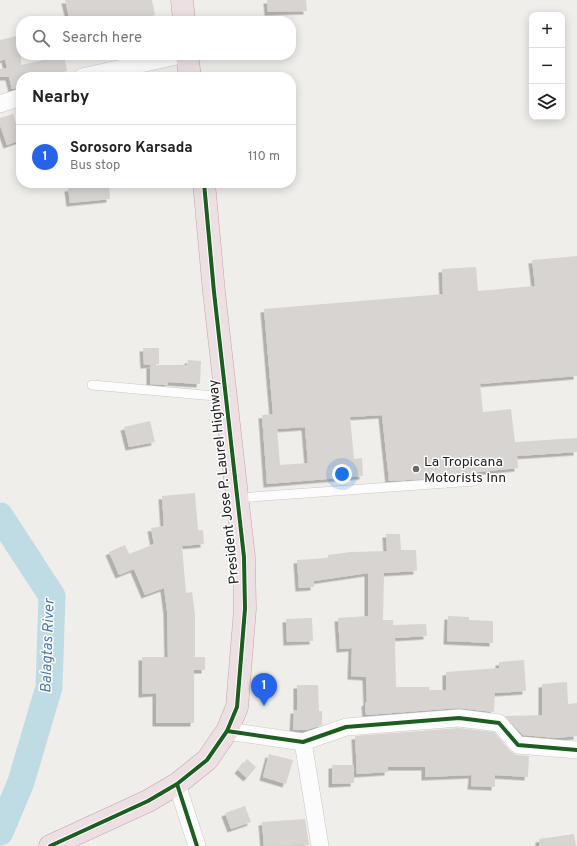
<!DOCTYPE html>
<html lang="en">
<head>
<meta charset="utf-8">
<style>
  :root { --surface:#fff; --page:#f2f2f2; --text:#222; --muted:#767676; --line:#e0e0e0; --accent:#2563eb }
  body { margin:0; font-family:Overpass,sans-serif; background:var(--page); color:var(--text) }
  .controls { position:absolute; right:12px; top:12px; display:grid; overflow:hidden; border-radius:8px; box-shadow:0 2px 10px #0003 }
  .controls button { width:36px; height:36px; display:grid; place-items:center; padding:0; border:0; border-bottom:1px solid var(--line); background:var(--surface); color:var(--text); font:20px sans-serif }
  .you { position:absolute; left:342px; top:474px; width:14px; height:14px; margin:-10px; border:3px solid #fff; border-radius:50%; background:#1a73e8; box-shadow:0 0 0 6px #1a73e833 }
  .badge { display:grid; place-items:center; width:26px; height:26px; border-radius:50%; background:var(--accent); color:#fff; font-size:13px; font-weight:700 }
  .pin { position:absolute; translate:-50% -33px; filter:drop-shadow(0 1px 2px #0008) }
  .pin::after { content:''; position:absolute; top:21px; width:14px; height:12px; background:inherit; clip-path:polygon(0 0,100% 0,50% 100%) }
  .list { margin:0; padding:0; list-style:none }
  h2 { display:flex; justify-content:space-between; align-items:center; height:52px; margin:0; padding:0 16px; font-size:17px }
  h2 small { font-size:13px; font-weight:400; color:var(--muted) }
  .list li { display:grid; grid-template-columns:26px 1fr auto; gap:12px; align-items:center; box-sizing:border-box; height:64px; padding:0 16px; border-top:1px solid var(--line) }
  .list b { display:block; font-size:15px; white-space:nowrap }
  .list p { margin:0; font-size:13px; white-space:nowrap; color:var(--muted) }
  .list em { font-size:13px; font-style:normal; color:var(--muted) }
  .icon { flex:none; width:22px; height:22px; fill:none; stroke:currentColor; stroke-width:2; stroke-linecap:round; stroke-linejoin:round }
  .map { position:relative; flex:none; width:577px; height:846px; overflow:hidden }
  .search { position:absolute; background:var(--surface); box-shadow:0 2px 10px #0003; left:16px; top:16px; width:280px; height:44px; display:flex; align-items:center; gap:10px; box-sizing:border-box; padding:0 14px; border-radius:16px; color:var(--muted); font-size:15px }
  .panel { position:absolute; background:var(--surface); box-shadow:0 2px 10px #0003; left:16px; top:72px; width:280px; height:116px; border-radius:16px }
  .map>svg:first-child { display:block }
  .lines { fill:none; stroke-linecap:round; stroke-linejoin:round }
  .river { stroke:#bfdbe3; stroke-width:27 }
  .building { fill:#d7d4d2; fill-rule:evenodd; filter:url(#shadow) }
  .lane-casing { stroke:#c9c8c7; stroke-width:10 }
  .street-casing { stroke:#c9c8c7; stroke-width:18 }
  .highway-casing { stroke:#c5a2ac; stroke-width:23 }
  .lane { stroke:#fdfcfc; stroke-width:9 }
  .street { stroke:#fdfcfc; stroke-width:17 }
  .highway { stroke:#ece0e2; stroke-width:22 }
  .cycleway-casing { stroke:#fff; stroke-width:6 }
  .cycleway { stroke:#1b5e20; stroke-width:4 }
  .poi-dot { fill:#6a6968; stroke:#fff; stroke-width:1.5 }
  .labels { text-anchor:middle; stroke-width:3; stroke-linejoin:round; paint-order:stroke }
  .poi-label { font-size:14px; fill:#222; stroke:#fff; text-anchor:start }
  .street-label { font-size:14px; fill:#222; stroke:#fff }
  .water-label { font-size:15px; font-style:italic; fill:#4a7aab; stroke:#fff }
</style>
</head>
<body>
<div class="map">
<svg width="577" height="846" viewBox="0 0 577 846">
  <defs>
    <filter id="shadow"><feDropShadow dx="-3.5" dy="3.5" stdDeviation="0" flood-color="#0004"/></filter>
  </defs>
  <rect width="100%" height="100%" fill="#f0eeeb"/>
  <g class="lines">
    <path class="river" d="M0,516L52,596L49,687L21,782L0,832"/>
  </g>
  <path class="building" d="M65,0H152L155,15L148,17L149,21H70Z
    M267,0H306L307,11L268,12Z
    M21,35V65L53,58L52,55H64L67,71L36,77H21V87L12,89L9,77H0V69L7,68L5,59L0,61V40Z
    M13,114L21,140L7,145L0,125V118Z
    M109,184L110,199L70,203L68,188Z
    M577,256V376L480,384L483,412L511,409L515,442L577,438V452L517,456L518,468L478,472V476L389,481L382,415L350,417L354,459L362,458L363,476L267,484L262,415L273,414L264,309L443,294L442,269L476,267L478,291L535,286L532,260ZM305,427L308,463L280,465L277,429Z
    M143,348H159V364L144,365Z
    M188,360L201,361L200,384L168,382V385L150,384V365H187Z
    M150,421L155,442L129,447L124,427Z
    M195,493L198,530H203L204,544L182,546L186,593L192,592L195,614V657H205V670H194V723H156V693L142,694V657H168L167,611L164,588L145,595L134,569L119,575L109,552L125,545L129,554L154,544L151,528L164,526L162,496Z
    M386,534H400L401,550H416L417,571L384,573L383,620H393V625L426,624L427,636L395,638L396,687H429V690H446V672L499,668V662L524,660L526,691L495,693L494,712L458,708L366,715L365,703L367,702L366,677L351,676L352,648L340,649L338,618L368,616V573L314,581V587L299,588L297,560L328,558V555L351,552L387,551Z
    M448,616L469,617V620L493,621V643L447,641Z
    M312,618L313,641L287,642L286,619Z
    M567,682L568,704L577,703V736L556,738L523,735L505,716L542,715V684Z
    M297,685H318L319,711H322V725L306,730H293L294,710H297Z
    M459,728L494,732L511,752L517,755L529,756L528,777L495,775V787L471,786L472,775L425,777V767H388V772L357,774L355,736Z
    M269,754L293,760L286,784L263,777Z
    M247,759L256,767L247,778L238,770Z
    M332,765H354V783L332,784Z
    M245,806L251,822L231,829L225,813Z
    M305,819L309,845L264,846L262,822Z
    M574,834L576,846H539V839Z"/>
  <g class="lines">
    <g class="lane-casing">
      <path id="lane" d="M92,385L226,397
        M237,498L475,481"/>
    </g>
    <g class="street-casing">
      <path id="street" d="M82,77L181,55
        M0,104L21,97
        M227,731L303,742L346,727L459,718L499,723L518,745L577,750
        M303,742L320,846
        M177,784L197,846"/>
    </g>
    <g class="highway-casing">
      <path id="highway" d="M182,0L184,21
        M187,55L190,77
        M50,846L148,801L177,784L207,760L227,731L237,707L245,609L244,557L214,292L204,183"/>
    </g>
    <use href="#lane" class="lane"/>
    <use href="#street" class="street"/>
    <use href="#highway" class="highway"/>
    <g class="cycleway-casing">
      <path id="cycleway" d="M227,731L303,742L346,727L459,718L499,723L518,745L577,750
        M177,784L197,846
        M50,846L148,801L177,784L207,760L227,731L237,707L245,609L244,557L214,292L204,183"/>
    </g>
    <use href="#cycleway" class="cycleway"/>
  </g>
  <circle class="poi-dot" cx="416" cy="469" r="4"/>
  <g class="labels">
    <g class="poi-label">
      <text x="424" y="466">La Tropicana<tspan x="424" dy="16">Motorists Inn</tspan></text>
    </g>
    <g class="street-label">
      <text transform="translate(223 482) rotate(-96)" y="5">President Jose P. Laurel Highway</text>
    </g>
    <g class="water-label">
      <text transform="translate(47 646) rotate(-88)" y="5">Balagtas River</text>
    </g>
  </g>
</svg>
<div class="controls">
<button>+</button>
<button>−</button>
<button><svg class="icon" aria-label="layers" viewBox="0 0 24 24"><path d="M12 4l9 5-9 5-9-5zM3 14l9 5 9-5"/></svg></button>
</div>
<div class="you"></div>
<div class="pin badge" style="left:264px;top:706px">1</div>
<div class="search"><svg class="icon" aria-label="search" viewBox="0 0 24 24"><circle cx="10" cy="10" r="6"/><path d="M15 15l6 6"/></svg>Search here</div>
<section class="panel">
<h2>Nearby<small></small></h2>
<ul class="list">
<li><span class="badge">1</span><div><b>Sorosoro Karsada</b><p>Bus stop</p></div><em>110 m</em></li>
</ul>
</section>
</div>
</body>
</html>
